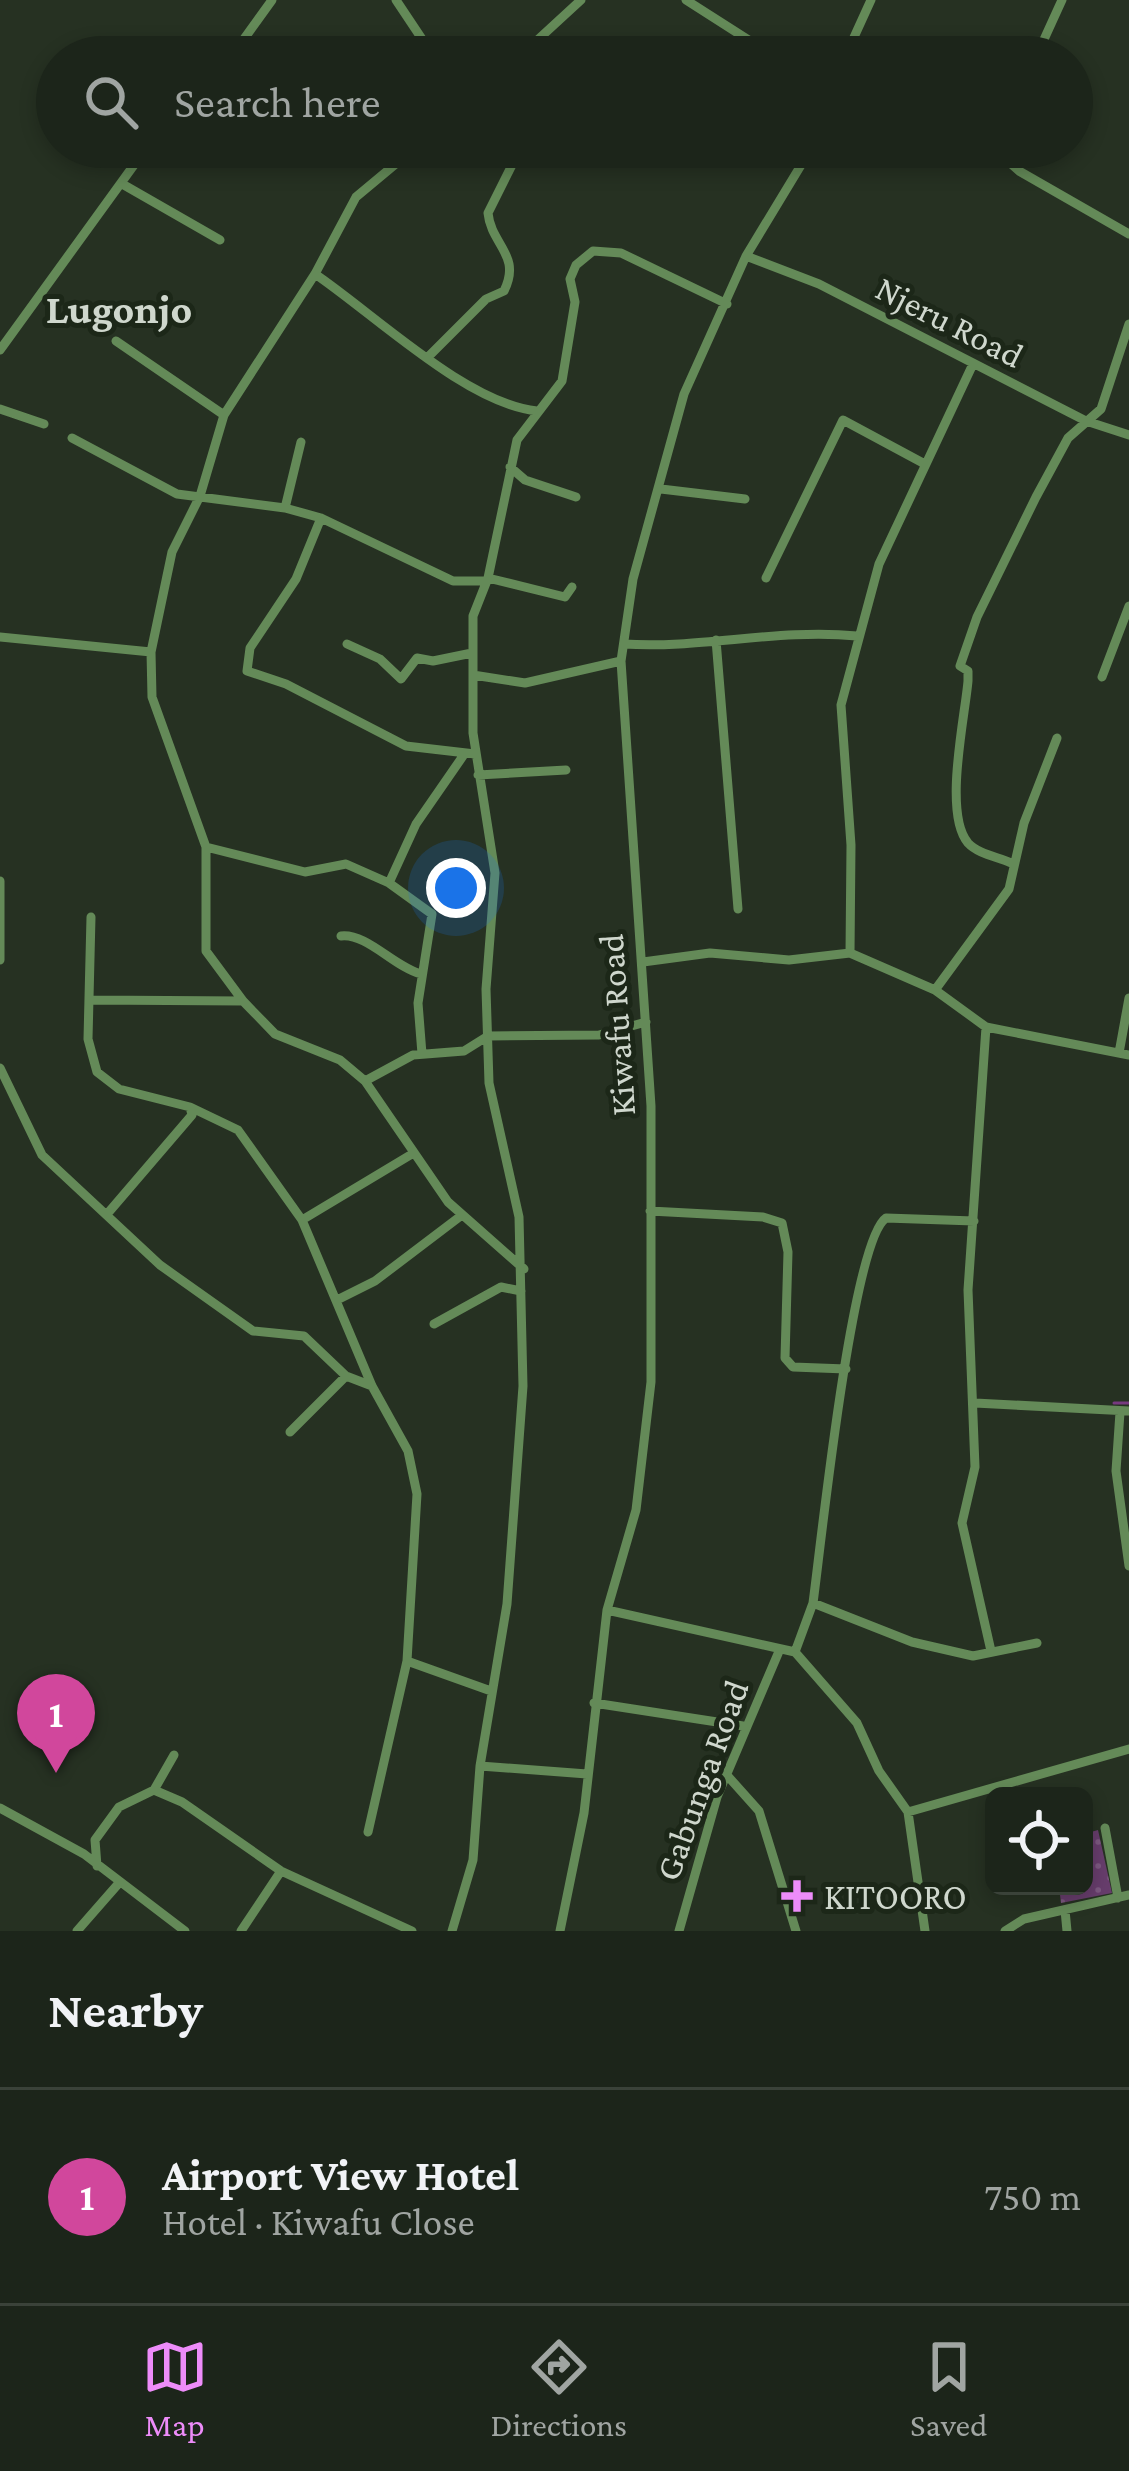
<!DOCTYPE html>
<html lang="en">
<head>
<meta charset="utf-8">
<style>
  :root { --surface:#1c251a; --page:#252d23; --text:#f1f3f6; --muted:#a0a5a2; --line:#3a4239; --accent:#ed8cf9 }
  body { margin:0; font-family:"Crimson Pro",serif; background:var(--page); color:var(--text) }
  .controls { position:absolute; right:36px; bottom:36px; display:grid; overflow:hidden; border-radius:18px; box-shadow:0 6px 18px #0003 }
  .controls button { width:108px; height:108px; display:grid; place-items:center; padding:0; border:0; border-bottom:3px solid var(--line); background:var(--surface); color:var(--text); font:60px sans-serif }
  .you { position:absolute; left:456px; top:888px; width:42px; height:42px; margin:-30px; border:9px solid #fff; border-radius:50%; background:#1a73e8; box-shadow:0 0 0 18px #1a73e833 }
  .badge { display:grid; place-items:center; width:78px; height:78px; border-radius:50%; background:var(--accent); color:#fff; font-size:39px; font-weight:700 }
  .pin { position:absolute; translate:-50% -99px; filter:drop-shadow(0 3px 6px #0008) }
  .pin::after { content:''; position:absolute; top:63px; width:42px; height:36px; background:inherit; clip-path:polygon(0 0,100% 0,50% 100%) }
  .list { margin:0; padding:0; list-style:none }
  h2 { display:flex; justify-content:space-between; align-items:center; height:156px; margin:0; padding:0 48px; font-size:51px }
  h2 small { font-size:39px; font-weight:400; color:var(--muted) }
  .list li { display:grid; grid-template-columns:78px 1fr auto; gap:36px; align-items:center; box-sizing:border-box; height:216px; padding:0 48px; border-top:3px solid var(--line) }
  .list b { display:block; font-size:45px; white-space:nowrap }
  .list p { margin:0; font-size:39px; white-space:nowrap; color:var(--muted) }
  .list em { font-size:39px; font-style:normal; color:var(--muted) }
  .icon { flex:none; width:66px; height:66px; fill:none; stroke:currentColor; stroke-width:2; stroke-linecap:round; stroke-linejoin:round }
  .map { position:relative; flex:none; width:1129px; height:1931px; overflow:hidden }
  .search { position:absolute; background:var(--surface); box-shadow:0 6px 18px #0003; left:36px; right:36px; top:36px; height:132px; display:flex; align-items:center; gap:30px; box-sizing:border-box; padding:0 42px; border-radius:66px; color:var(--muted); font-size:45px }
  .sheet { height:372px; background:var(--surface) }
  nav { display:flex; justify-content:space-around; align-items:center; box-sizing:border-box; height:168px; border-top:3px solid var(--line); background:var(--surface); font-size:33px; color:var(--muted) }
  nav a { display:grid; justify-items:center; gap:6px }
  nav .on { color:var(--accent) }
  .map>svg:first-child { display:block }
  .grass { fill:url(#grass-dots) }
  .lines { fill:none; stroke-linecap:round; stroke-linejoin:round }
  .stream { stroke:#773a7f; stroke-width:3 }
  .minor { stroke:#648a58; stroke-width:9 }
  .poi-dot { fill:#ed8cf9; stroke:#1c2718; stroke-width:4.5 }
  .labels { text-anchor:middle; stroke-width:10; stroke-linejoin:round; paint-order:stroke }
  .street-label { font-size:36px; fill:#cfd7cd; stroke:#1c2718 }
  .poi-label { font-size:36px; fill:#cfd7cd; stroke:#1c2718; text-anchor:start }
  .quarter-label { font-size:42px; font-weight:bold; fill:#cfd7cd; stroke:#1c2718 }
</style>
</head>
<body>
<div class="map">
<svg width="1129" height="1931" viewBox="0 0 1129 1931">
  <defs>
    <pattern id="grass-dots" width="8" height="8" patternUnits="userSpaceOnUse" patternTransform="scale(3)"><rect width="8" height="8" fill="#673d6c"/><path d="M2 2h.1M6 6h.1" fill="none" stroke="#7c5880" stroke-width="1.8" stroke-linecap="round"/></pattern>
  </defs>
  <rect width="100%" height="100%" fill="#263122"/>
  <path class="grass" d="M1098,1830L1112,1893L1061,1903L1059,1886H1084V1834Z"/>
  <g class="lines">
    <path class="stream" d="M1114,1403H1129"/>
    <path class="minor" d="M396,0L434,57
      M686,0L775,57
      M231,57L272,0
      M519,57L581,0
      M845,57L871,0
      M1036,57L1062,0
      M254,147L257,151
      M992,147L1019,171L1129,234
      M124,185L220,240
      M746,256L819,284L1086,421L1129,435
      M315,274C374,314 467,404 537,411
      M116,341L224,415
      M0,350L147,147
      M428,357L486,299L504,291C522,255 491,245 488,213L521,147
      M0,409L44,424
      M72,438L177,494L285,508L321,518L453,581H485
      M510,467L525,480L576,497
      M661,489L745,499
      M285,508L301,442
      M321,518L296,579L250,648L247,671L286,684L406,746L475,754
      M488,578L565,597L572,587
      M766,578L843,420L923,463
      M0,637L151,652
      M716,640L738,909
      M347,644L380,659L401,679L417,658L433,661L472,653
      M624,644C702,649 779,628 857,636
      M473,675L525,683L621,661
      M1102,677L1129,606
      M478,775L566,770
      M206,847L305,872L346,864L389,883L416,824L463,756
      M1011,863C998,857 978,854 968,843C943,814 965,717 968,681V671L960,666L977,617L1036,497L1068,438L1101,409L1129,324
      M0,881V960
      M389,883L432,914L418,1003L422,1054
      M91,917L88,1039L97,1072L119,1089L190,1107L238,1130L302,1220L372,1386L408,1451L417,1494L407,1661L491,1691
      M341,936C367,933 394,967 421,974
      M850,953L851,845L841,705L879,564L973,364
      M643,962L710,953L789,960L850,953L935,990L986,1027L1129,1055
      M935,990L1009,889L1024,823L1057,738
      M91,1000L243,1001L275,1034L340,1060L365,1081L448,1202L524,1269
      M243,1001L206,951V847L152,697L151,652L172,552L200,496L224,415L315,274L356,197L416,147
      M986,1027L968,1290L975,1467L962,1523L991,1651
      M1119,1053L1129,998
      M0,1068L42,1155L160,1265L253,1331L304,1336L346,1376L372,1386
      M365,1081L413,1055L464,1051L488,1036L599,1035L646,1022
      M650,1211L763,1217L782,1223L788,1252L785,1358L793,1367L846,1369
      M108,1213L192,1115L190,1107
      M302,1220L412,1154
      M337,1300L375,1281L462,1215
      M434,1324L501,1287L521,1291
      M975,1403L1129,1411
      M1120,1412L1116,1471L1129,1566
      M290,1432L346,1376
      M813,1603L912,1642L973,1656L1037,1643
      M607,1610L795,1652L857,1723L879,1771L908,1812L925,1931
      M795,1652L813,1603C821,1545 852,1241 886,1218L974,1221
      M594,1703L743,1726
      M480,1766L587,1774
      M725,1773L759,1811L796,1931
      M154,1790L174,1755
      M0,1808L84,1854L185,1931
      M908,1812L1129,1749
      M1105,1828L1118,1898
      M368,1832L407,1661
      M97,1866L95,1840L119,1807L154,1790L182,1802L281,1871L412,1931
      M1065,1910L1067,1931
      M77,1931L119,1883
      M241,1931L281,1871
      M452,1931L473,1860L480,1766L507,1604L523,1386L519,1217L489,1083L486,989L495,873L473,733V616L488,578L517,440L562,381L575,302L570,279L576,265L593,251L621,253L727,304
      M560,1931L584,1813L607,1610L636,1510L651,1382V1106L621,661L633,579L684,394L746,256L812,147
      M679,1931L717,1797L780,1649
      M1005,1931L1024,1919L1129,1895"/>
  </g>
  <path class="poi-dot" d="M791 1878h12v12h12v12h-12v12h-12v-12h-12v-12h12z"/>
  <g class="labels">
    <g class="street-label">
      <text transform="translate(950 321) rotate(27)" y="13">Njeru Road</text>
      <text transform="translate(616 1025) rotate(-94)" y="13">Kiwafu Road</text>
      <text transform="translate(701 1780) rotate(-70)" y="13">Gabunga Road</text>
    </g>
    <g class="poi-label">
      <text x="824" y="1909">KITOORO</text>
    </g>
    <g class="quarter-label">
      <text x="119" y="323">Lugonjo</text>
    </g>
  </g>
</svg>
<div class="controls">
<button><svg class="icon" aria-label="locate" viewBox="0 0 24 24"><circle cx="12" cy="12" r="6"/><path d="M12 2v4M12 18v4M2 12h4M18 12h4"/></svg></button>
</div>
<div class="you"></div>
<div class="pin badge" style="left:56px;top:1773px;background:#d1479c">1</div>
<div class="search"><svg class="icon" aria-label="search" viewBox="0 0 24 24"><circle cx="10" cy="10" r="6"/><path d="M15 15l6 6"/></svg>Search here</div>
</div>
<section class="sheet">
<h2>Nearby<small></small></h2>
<ul class="list">
<li><span class="badge" style="background:#d1479c">1</span><div><b>Airport View Hotel</b><p>Hotel · Kiwafu Close</p></div><em>750 m</em></li>
</ul>
</section>
<nav>
<a class="on"><svg class="icon" aria-label="map" viewBox="0 0 24 24"><path d="M3 6l6-2 6 2 6-2v14l-6 2-6-2-6 2zM9 4v14M15 6v14"/></svg>Map</a>
<a><svg class="icon" aria-label="directions" viewBox="0 0 24 24"><path d="M12 3l9 9-9 9-9-9zM9 14v-3h6M13 9l2 2-2 2"/></svg>Directions</a>
<a><svg class="icon" aria-label="saved" viewBox="0 0 24 24"><path d="M7 4h10v16l-5-4-5 4z"/></svg>Saved</a>
</nav>
</body>
</html>
